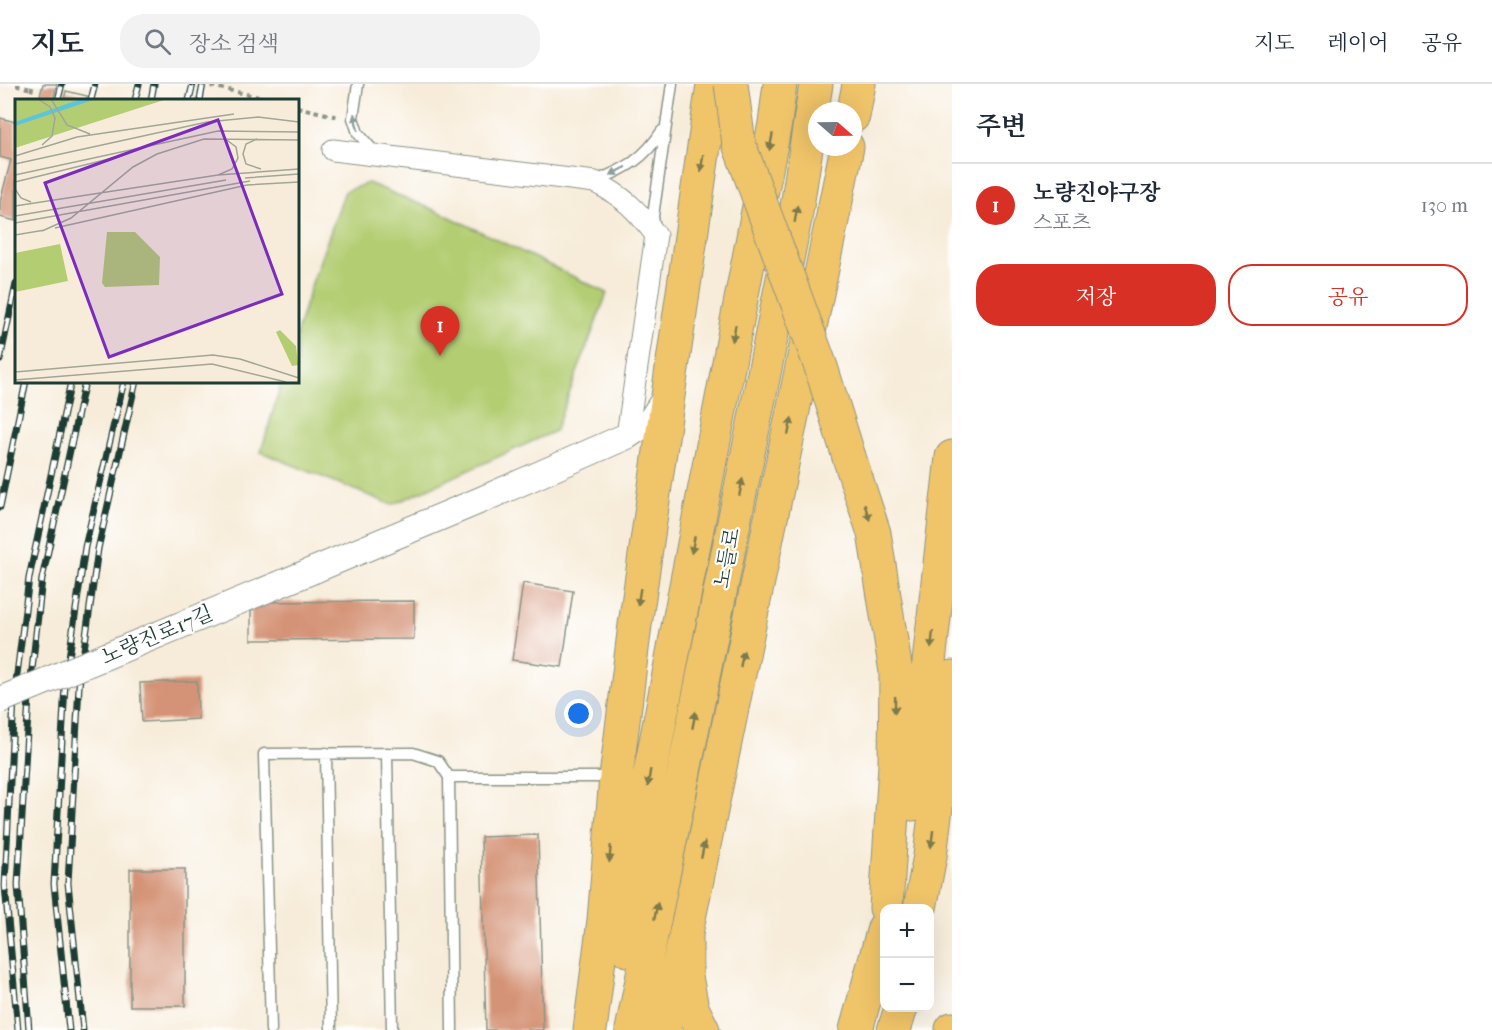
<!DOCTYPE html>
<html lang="ko">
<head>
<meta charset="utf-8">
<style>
  :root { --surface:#fff; --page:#f2f2f3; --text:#1f2937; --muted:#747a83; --line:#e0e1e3; --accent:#d93025 }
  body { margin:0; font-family:"IM FELL French Canon","Noto Serif KR",serif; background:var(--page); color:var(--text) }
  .controls { position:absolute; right:18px; bottom:18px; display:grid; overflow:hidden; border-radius:12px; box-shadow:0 6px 24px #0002 }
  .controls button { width:54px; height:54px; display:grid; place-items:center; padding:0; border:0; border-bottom:2px solid var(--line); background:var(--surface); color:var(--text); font:30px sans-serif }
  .compass { position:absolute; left:808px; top:18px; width:54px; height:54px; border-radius:50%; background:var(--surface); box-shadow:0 6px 24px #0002; rotate:110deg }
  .you { position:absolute; left:579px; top:630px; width:21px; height:21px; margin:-15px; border:4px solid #fff; border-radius:50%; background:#1a73e8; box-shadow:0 0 0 9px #1a73e833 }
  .badge { display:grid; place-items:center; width:39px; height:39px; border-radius:50%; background:var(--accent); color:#fff; font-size:20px; font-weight:700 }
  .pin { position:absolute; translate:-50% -50px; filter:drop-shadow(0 2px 3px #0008) }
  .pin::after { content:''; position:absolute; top:32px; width:21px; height:18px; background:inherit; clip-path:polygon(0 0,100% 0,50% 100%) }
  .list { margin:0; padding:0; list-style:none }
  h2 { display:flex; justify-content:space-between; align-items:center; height:78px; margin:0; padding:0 24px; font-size:26px }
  h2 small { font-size:20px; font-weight:400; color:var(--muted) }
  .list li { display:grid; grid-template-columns:39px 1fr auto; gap:18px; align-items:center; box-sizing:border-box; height:84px; padding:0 24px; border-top:2px solid var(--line) }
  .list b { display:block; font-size:22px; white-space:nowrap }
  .list p { margin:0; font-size:20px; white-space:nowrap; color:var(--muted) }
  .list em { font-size:20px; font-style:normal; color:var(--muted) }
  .actions { display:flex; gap:12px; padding:18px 24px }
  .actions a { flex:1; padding:14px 0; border:2px solid var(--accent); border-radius:24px; text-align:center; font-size:21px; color:var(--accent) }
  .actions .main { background:var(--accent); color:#fff }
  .icon { flex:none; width:33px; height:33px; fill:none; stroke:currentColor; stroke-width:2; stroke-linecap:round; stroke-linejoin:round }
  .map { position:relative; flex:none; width:952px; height:946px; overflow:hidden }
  header { display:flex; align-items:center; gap:36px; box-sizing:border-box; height:84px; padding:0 30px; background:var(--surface); border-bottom:2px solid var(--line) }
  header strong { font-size:28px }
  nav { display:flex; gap:33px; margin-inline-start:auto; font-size:21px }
  .search { width:420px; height:54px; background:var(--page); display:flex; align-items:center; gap:15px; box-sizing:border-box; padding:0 21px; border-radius:24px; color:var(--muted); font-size:22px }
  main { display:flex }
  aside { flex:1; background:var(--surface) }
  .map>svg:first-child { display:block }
  .green { fill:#b3cd72; stroke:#698553; stroke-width:1.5 }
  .building { fill:#d49376 }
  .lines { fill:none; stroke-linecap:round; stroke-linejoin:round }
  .service-casing { stroke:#8b9486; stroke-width:13 }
  .minor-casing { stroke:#8b9486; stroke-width:23 }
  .tertiary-casing { stroke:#8b9486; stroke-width:28 }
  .primary-casing { stroke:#8b9486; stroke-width:35 }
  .trunk-casing { stroke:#8b9486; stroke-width:35 }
  .path { stroke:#8b9486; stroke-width:4; stroke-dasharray:4.5 4.5; stroke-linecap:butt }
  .service { stroke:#fff; stroke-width:10 }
  .minor { stroke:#fff; stroke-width:21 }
  .tertiary { stroke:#fff; stroke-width:26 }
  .primary { stroke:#f0c469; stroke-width:33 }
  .trunk { stroke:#f0c469; stroke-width:33 }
  .rail-casing { stroke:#1f3d34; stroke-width:7 }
  .rail { stroke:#fff; stroke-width:4.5; stroke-dasharray:14; stroke-linecap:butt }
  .tertiary-bridge-casing { stroke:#8b9486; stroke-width:28; stroke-linecap:butt }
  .trunk-bridge-casing { stroke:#8b9486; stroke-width:35; stroke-linecap:butt }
  .path-bridge { stroke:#8b9486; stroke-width:4; stroke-dasharray:4.5 4.5; stroke-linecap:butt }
  .tertiary-bridge { stroke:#fff; stroke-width:26 }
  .trunk-bridge { stroke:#f0c469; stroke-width:33 }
  .oneway { fill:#8f9e9a }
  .oneway2 { fill:#7d7a4c }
  .labels { text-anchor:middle; stroke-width:4.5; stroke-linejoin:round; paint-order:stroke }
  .street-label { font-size:21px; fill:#1f3d34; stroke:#fff }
  .inset-road { fill:none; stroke:#a1a697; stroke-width:1.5 }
  .view { fill:#7b2cbf; fill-opacity:0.15; stroke:#7b2cbf; stroke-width:3 }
  .inset-edge { fill:none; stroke:#1f3d34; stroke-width:3 }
</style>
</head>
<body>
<header>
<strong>지도</strong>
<div class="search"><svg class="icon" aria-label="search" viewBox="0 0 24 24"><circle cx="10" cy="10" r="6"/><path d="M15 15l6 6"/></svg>장소 검색</div>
<nav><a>지도</a><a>레이어</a><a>공유</a></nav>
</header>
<main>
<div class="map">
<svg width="952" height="946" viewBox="0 0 952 946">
  <rect width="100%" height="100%" fill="#fff"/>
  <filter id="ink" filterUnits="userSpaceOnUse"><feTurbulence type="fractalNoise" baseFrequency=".0167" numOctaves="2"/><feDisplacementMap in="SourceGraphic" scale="12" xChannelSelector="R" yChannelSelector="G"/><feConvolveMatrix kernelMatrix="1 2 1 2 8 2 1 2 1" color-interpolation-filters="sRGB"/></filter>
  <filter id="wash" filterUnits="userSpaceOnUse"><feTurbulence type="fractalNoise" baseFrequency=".008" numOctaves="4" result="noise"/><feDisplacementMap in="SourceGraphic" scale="24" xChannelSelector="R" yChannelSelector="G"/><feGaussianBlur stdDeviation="1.35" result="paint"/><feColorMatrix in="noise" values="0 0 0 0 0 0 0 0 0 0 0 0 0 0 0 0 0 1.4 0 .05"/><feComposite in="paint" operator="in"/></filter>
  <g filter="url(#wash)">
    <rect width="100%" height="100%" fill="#f7ecd9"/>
    <path class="green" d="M368,99L444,130L607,209L555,347L392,421L261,368L282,297H297V248L311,202L345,107Z"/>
    <g id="blocks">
      <path class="building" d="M43,0H57L53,16H39Z
        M66,7L87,12L86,16H64Z
        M0,34L16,38V137L0,133V118L11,76L0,73Z
        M523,499L573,507L562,583L512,576Z
        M414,517V555L251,556V518Z
        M197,597L198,635L142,638L140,599Z
        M538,751L543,946H486L481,753Z
        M130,785H185V922H130Z"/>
    </g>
  </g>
  <g filter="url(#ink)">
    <use href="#blocks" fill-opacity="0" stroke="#8b9486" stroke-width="1.5"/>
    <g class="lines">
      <g class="service-casing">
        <path id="service" d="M358,0L353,34L358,49L376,70
          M595,97C626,85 644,75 662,47
          M655,145L653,132L672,0
          M326,669L331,946
          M387,669L392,946
          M449,693H614
          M271,946L264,670L413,669L438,677L449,693L452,946"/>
      </g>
      <g class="minor-casing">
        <path id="minor" d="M333,66L595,98C624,113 636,125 656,151L627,352"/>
      </g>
      <g class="tertiary-casing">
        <path id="tertiary" d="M314,486L481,416L627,352L651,336L666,313"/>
      </g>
      <g class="primary-casing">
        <path id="primary" d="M853,32L859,0
          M628,866L649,694L775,39L780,0
          M590,946L604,836L616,693L635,541L713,0
          M632,946L795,135L816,0
          M664,946L686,849L847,63"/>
      </g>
      <g class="trunk-casing">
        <path id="trunk" d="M849,373L874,449L896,588L895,681L886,824
          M913,720L952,373
          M920,824L930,772L952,593
          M686,849V893L692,924L703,946
          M856,946L884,844
          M894,946L901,924
          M952,946V945"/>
      </g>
      <path class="path" d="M18,0V2L32,5
        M29,16L33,0
        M297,23L339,33"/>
      <use href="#service" class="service"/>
      <use href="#minor" class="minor"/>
      <use href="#tertiary" class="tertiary"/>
      <use href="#primary" class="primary"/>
      <use href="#trunk" class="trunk"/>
      <g class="rail-casing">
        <path id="rail" d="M58,16L62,0
          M91,16L95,0
          M135,16L139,0
          M151,16L154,0
          M189,16L193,0
          M200,16L203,0
          M0,276L16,200
          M0,423L26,297
          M18,946L5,802L14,614L29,494L71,297
          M29,946L18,801L29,613L42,495L85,297
          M69,946L54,800L65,601L85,463L124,297
          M83,946L68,799L79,602L98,465L136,297"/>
      </g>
      <use href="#rail" class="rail"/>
      <g class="tertiary-bridge-casing">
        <path id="tertiary-bridge" d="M0,616L314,486"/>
      </g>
      <g class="trunk-bridge-casing">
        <path id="trunk-bridge" d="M731,0L739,60L821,283L849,373"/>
      </g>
      <path class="path-bridge" d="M202,0L272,16"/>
      <use href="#tertiary-bridge" class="tertiary-bridge"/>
      <use href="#trunk-bridge" class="trunk-bridge"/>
    </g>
    <defs><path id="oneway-solid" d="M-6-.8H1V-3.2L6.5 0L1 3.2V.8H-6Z" transform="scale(1.5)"/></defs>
    <g class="oneway">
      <use href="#oneway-solid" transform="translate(356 38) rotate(-103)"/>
      <use href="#oneway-solid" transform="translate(618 87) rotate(153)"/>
    </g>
    <g class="oneway2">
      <use href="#oneway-solid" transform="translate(771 58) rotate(101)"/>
      <use href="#oneway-solid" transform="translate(702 79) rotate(98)"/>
      <use href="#oneway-solid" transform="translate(796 130) rotate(-81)"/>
      <use href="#oneway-solid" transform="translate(734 249) rotate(101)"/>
      <use href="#oneway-solid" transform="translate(790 342) rotate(-78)"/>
      <use href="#oneway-solid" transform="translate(741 403) rotate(-79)"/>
      <use href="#oneway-solid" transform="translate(867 428) rotate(72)"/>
      <use href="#oneway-solid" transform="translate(693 461) rotate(101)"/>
      <use href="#oneway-solid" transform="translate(639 513) rotate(99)"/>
      <use href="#oneway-solid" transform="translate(932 556) rotate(96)"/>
      <use href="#oneway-solid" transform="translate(742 575) rotate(-78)"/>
      <use href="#oneway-solid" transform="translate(895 621) rotate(91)"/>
      <use href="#oneway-solid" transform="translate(694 636) rotate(-79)"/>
      <use href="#oneway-solid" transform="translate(649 694) rotate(99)"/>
      <use href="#oneway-solid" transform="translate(932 755) rotate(97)"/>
      <use href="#oneway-solid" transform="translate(703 766) rotate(-78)"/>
      <use href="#oneway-solid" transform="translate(610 770) rotate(95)"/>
      <use href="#oneway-solid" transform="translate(656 827) rotate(-79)"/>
    </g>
  </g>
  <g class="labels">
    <g class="street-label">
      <text transform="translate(727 474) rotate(-79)" y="7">노들로</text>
      <text transform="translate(157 551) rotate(-23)" y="7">노량진로17길</text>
    </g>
  </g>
  <g transform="translate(15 15)">
    <rect width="284" height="284" fill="#f7ecd9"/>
    <path d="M0,0H152L0,49ZM92,133H120L145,158L144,186L90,188L87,184ZM45,145L53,182L0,193V154ZM265,231L281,247L283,266L277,267L261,233Z" fill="#b3cd72"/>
    <path d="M66,0H81L0,27V23Z" fill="#5dc5da"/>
    <path class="inset-road" d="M23,0L35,8L40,19L37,37L27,46M36,0L52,26L75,35M242,40L231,45L228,55L231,65L246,70M0,57L62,38L219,15M0,65L192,23L243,18L284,23M0,76L203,32L284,33M203,76L217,70L223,59L221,48L209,39M230,79L284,75M0,83L106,57M0,90L6,99L16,103M0,107L203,76L284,70M0,117L211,81M0,124L235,82M40,129L232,86L284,83M27,132L56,119L118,68L142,55L189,40L284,41M0,136L30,131M0,273L198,256L225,260L284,279M0,281L197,265L271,283"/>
    <path class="view" d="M203,21L267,195L94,258L30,84Z"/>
    <rect width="284" height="284" class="inset-edge"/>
  </g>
</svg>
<div class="controls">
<button>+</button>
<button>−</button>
</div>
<svg class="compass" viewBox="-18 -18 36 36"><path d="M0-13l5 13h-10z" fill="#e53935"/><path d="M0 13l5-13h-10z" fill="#747a83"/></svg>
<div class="you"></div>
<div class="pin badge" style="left:440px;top:272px">1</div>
</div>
<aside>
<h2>주변<small></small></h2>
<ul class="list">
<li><span class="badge">1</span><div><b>노량진야구장</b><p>스포츠</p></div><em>130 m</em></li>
</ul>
<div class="actions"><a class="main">저장</a><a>공유</a></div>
</aside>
</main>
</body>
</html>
